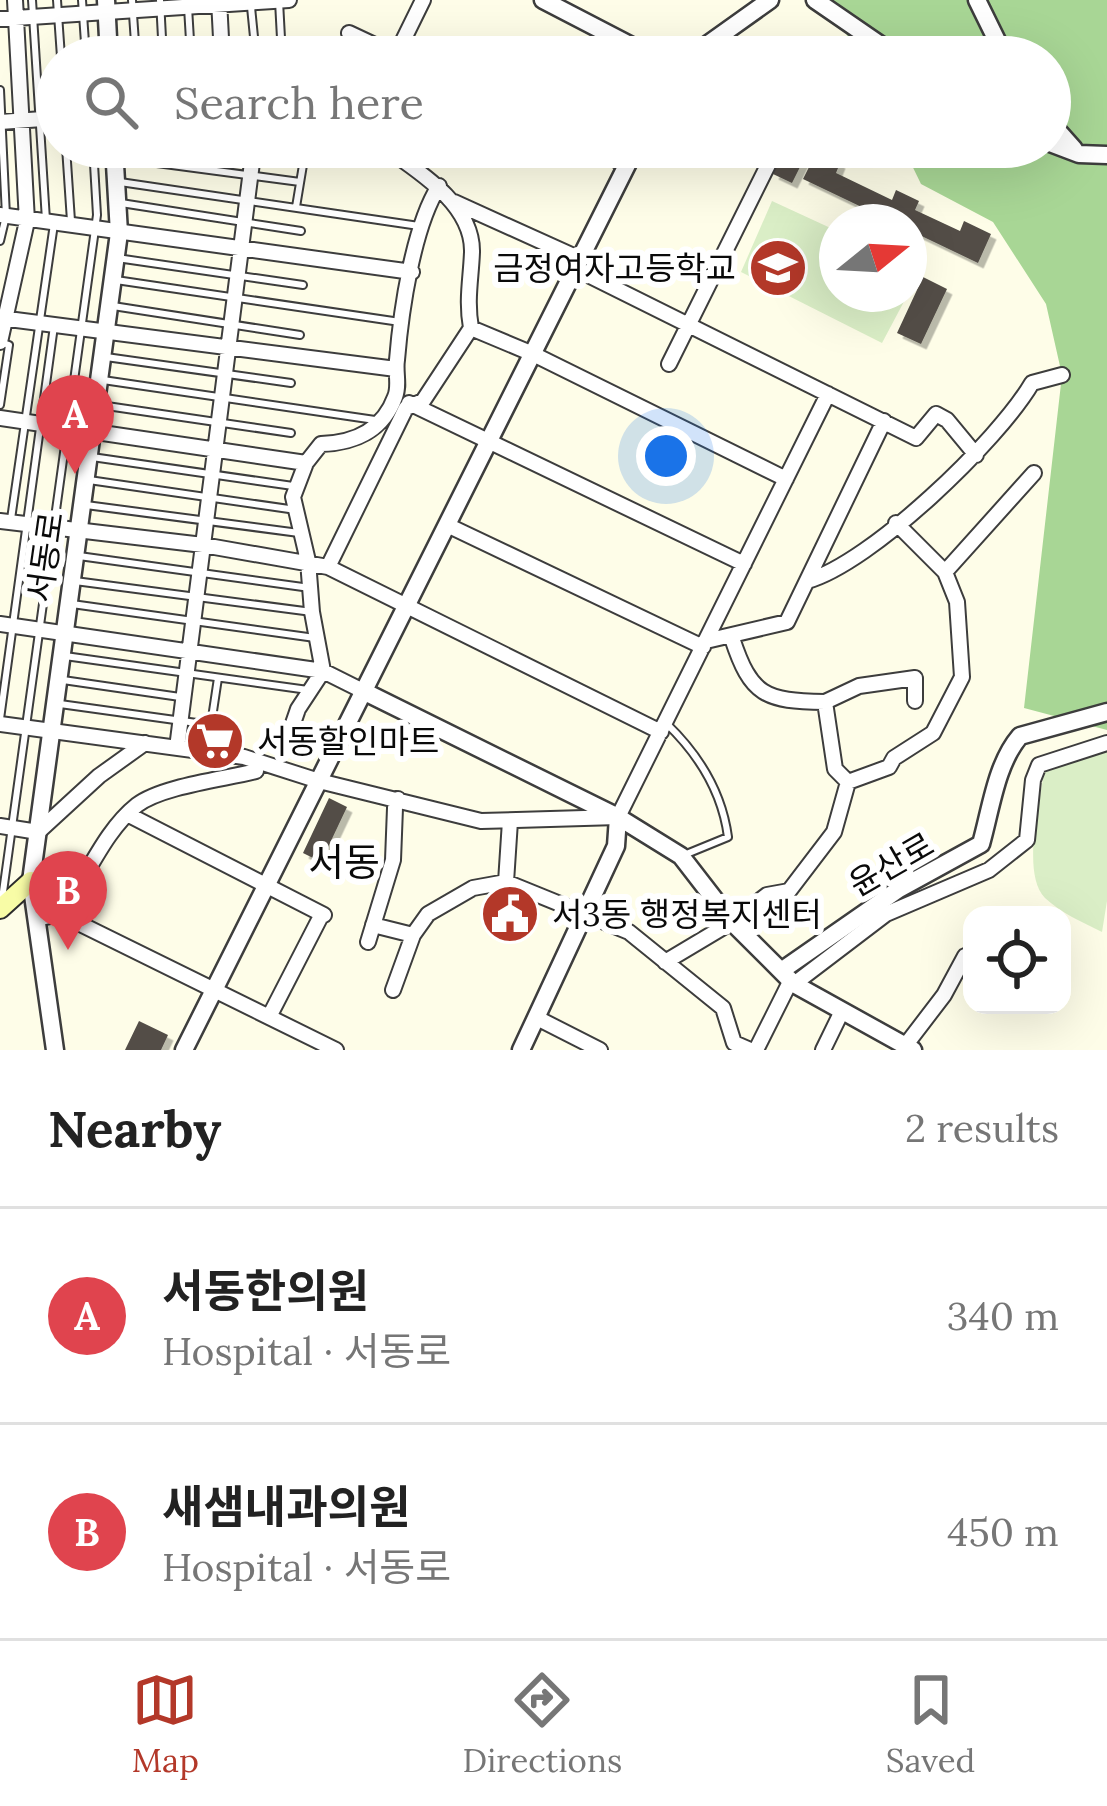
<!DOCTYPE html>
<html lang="en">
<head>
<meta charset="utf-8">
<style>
  :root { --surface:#fff; --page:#f2f2f2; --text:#222; --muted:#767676; --line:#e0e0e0; --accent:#b33829 }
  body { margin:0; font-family:Lora,"Noto Sans KR",serif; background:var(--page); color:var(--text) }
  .controls { position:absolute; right:36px; bottom:36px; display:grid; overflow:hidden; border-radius:24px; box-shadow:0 12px 48px #0002 }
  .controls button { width:108px; height:108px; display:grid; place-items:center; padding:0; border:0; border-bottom:3px solid var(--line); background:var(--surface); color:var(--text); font:60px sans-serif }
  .compass { position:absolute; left:819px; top:204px; width:108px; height:108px; border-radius:50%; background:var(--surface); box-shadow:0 12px 48px #0002; rotate:72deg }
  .you { position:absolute; left:666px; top:456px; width:42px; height:42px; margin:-30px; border:9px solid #fff; border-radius:50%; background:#1a73e8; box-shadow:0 0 0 18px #1a73e833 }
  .badge { display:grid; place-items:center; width:78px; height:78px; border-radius:50%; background:var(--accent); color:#fff; font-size:39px; font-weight:700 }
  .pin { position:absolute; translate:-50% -99px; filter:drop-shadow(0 3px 6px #0008) }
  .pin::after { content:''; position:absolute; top:63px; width:42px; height:36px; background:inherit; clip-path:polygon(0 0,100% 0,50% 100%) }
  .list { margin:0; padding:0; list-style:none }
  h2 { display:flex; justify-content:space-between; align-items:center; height:156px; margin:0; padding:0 48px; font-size:51px }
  h2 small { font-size:39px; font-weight:400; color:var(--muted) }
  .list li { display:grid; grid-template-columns:78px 1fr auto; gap:36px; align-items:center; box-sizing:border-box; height:216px; padding:0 48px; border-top:3px solid var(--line) }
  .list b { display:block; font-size:45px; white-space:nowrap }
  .list p { margin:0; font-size:39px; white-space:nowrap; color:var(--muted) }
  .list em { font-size:39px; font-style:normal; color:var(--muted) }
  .icon { flex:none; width:66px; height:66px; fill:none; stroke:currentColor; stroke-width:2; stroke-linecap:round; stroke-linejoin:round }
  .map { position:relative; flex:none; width:1107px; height:1050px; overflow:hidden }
  .search { position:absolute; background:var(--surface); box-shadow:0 12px 48px #0002; left:36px; right:36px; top:36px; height:132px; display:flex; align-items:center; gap:30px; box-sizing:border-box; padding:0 42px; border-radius:66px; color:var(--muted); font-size:45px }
  .sheet { height:588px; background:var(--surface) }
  nav { display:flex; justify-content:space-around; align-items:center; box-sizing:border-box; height:168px; border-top:3px solid var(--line); background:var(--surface); font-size:33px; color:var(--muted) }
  nav a { display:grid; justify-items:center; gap:6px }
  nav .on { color:var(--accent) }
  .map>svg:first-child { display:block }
  .forest { fill:#a8d695 }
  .pitch { fill:#daeec6 }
  .building { fill:#524d47; filter:url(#shadow) }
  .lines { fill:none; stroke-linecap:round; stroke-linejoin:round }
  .service-casing { stroke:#3d3d3d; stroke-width:10 }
  .minor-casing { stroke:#3d3d3d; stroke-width:18 }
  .tertiary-casing { stroke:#3d3d3d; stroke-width:21 }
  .secondary-casing { stroke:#2c2c2c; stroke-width:22 }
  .service { stroke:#fff; stroke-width:6 }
  .minor { stroke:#fff; stroke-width:14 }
  .tertiary { stroke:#fff; stroke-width:16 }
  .secondary { stroke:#f8fca6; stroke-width:18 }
  .labels { text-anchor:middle; stroke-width:12; stroke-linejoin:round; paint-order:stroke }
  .poi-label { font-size:33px; fill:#0a0a0a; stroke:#fff; text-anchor:start }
  .street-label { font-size:33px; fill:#0a0a0a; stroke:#fff }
  .quarter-label { font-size:39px; fill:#0a0a0a; stroke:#fff }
</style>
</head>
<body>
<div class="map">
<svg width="1107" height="1050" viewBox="0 0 1107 1050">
  <defs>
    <filter id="shadow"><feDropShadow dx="5.5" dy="5.5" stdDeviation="0" flood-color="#0004"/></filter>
  </defs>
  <rect width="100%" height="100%" fill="#fefde8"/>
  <path class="forest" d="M829,0H1107V730L1024,708L1062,375L1046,304L993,222L921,184L903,147H1050V57H858Z"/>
  <path class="pitch" d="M772,201L837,231V294H908L882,343L741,272Z
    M1107,749V901L1102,932C1082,922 1061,913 1045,898C1021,874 1040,799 1045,768Z"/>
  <path class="building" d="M786,147H810L792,183L773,174Z
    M817,151L840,163L836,173L892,200L896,190L919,201L915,210L960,231L964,221L991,234L978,263L909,230V222H893L803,179Z
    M923,277L947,289L921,344L897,333Z
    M329,798L347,807L321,862L303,853Z
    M139,1021L168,1035L161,1050H125Z"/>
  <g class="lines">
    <g class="service-casing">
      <path id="service" d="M32,0L46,220
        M57,0L61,57
        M82,0L86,57
        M132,0L136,57
        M160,0L163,57
        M279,1L282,57
        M188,7L191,57
        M251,7L256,57
        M0,90L6,216L0,241
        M66,147L71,221
        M160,147H163
        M119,158L300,182
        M120,182L419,226
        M121,203L301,231
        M296,207L306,147
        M117,258L303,285
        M116,280L400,322
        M113,306L300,335
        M106,357L291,383
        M103,380L375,420
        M0,405L9,345L3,343
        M100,405L291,433
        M92,457L293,486
        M89,480L296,510
        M86,505L299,533
        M11,519L54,224
        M79,556L310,588
        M75,581L312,612
        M72,604L315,638
        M65,656L308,690
        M63,680L180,697
        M60,704L211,725
        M0,719L54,326
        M667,724C699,755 722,792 728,837L684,855
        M207,751L218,678
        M2,899L97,215L93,147"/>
    </g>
    <g class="minor-casing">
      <path id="minor" d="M219,0L222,57
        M0,19L289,0
        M349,33L400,57
        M395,57L423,0
        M0,122L57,118
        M588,147L627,165
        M454,202L580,259
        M0,215L412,272
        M576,269L916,438L936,414L947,420L976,455
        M0,318L396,369
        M471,328L533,354L786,479
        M0,342L27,221L15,0
        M669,364L777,147
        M409,403L744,564
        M0,418L306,463
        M0,521L203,545L328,567L661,732
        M447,525L703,647
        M328,567L406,408L423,401L471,328C466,300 471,279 472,252C473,204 418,171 384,147
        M945,572L1034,473
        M807,581C871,563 998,441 1032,383L1062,375
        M0,624L323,671L365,692
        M732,638C751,696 765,701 825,702
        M706,641L787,622L884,421
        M0,724L244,757L319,781L481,821L618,817L828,394
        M288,738L298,709L323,671L312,612L308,561L293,497L306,463L321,444C355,443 383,430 395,397C400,386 395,372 397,360C401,311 413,227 439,186
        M177,748L254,147
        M848,782L889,767L894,758L933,733L962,677L957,602L945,572L896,523
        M129,815L324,915
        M0,826L38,832L99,776L145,743
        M506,882L510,821
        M60,914C86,880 103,832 137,805C162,786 225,779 256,771
        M36,919L60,914L336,1050
        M373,925L413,935
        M368,942L393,860L395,808L398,799
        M665,962L732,922L767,895L789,891L834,832L848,782L835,769L825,702L859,686L915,678V701
        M794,984L886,914L989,870L1027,840L1033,780L1039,765L1107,743
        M393,990L413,935L428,914L473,888L506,882L629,932L723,1008L734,1043L750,1050
        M269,1017L322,914
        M537,1018L600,1050
        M905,1046L944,995L965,956
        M756,1050L791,980
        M823,1050L842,1011"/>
    </g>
    <g class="tertiary-casing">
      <path id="tertiary" d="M106,0L109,57
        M543,0L653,57
        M815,0L898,57
        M977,0L1005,57
        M690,57L770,0
        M1050,122L1074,149
        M1050,143L1079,154L1107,155
        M365,692L618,817L681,856L732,922L794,984L913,1050
        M781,971L899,889L981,844C991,809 996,764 1020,736L1107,712
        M55,1050L31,881L119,233L114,147
        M184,1050L636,147
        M521,1050L616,846L618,817"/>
    </g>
    <g class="secondary-casing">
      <path id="secondary" d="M0,909L31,881"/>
    </g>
    <use href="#service" class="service"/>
    <use href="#minor" class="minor"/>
    <use href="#tertiary" class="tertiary"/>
    <use href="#secondary" class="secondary"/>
  </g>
  <defs>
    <g id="school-disc" transform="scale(3)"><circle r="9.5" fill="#b33829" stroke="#fff"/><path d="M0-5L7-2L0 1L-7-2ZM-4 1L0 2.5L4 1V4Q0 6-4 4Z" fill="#fff"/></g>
    <g id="supermarket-disc" transform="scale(3)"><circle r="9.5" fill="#b33829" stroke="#fff"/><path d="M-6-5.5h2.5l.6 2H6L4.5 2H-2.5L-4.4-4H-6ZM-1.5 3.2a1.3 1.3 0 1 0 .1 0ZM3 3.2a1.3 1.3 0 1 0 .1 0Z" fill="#fff"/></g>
    <g id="civic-disc" transform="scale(3)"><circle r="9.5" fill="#b33829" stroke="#fff"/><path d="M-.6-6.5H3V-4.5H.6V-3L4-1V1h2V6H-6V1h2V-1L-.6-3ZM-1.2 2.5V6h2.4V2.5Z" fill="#fff"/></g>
  </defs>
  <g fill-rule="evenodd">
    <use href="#school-disc" x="778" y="268"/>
    <use href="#supermarket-disc" x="215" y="741"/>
    <use href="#civic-disc" x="510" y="914"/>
  </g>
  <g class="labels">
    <g class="poi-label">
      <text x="736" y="280" text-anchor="end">금정여자고등학교</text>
      <text x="257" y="753">서동할인마트</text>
      <text x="552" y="926">서3동 행정복지센터</text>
    </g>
    <g class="street-label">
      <text transform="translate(45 557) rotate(-82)" y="12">서동로</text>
      <text transform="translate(891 864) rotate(-30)" y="12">윤산로</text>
    </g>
    <g class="quarter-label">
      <text x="344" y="876">서동</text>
    </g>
  </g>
</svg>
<div class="controls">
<button><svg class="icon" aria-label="locate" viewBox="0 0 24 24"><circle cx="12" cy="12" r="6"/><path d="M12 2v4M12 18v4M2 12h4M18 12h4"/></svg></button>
</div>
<svg class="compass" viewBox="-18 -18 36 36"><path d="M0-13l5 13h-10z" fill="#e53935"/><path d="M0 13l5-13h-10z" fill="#767676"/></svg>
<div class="you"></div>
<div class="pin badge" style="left:75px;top:474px;background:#e0444e">A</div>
<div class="pin badge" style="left:68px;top:950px;background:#e0444e">B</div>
<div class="search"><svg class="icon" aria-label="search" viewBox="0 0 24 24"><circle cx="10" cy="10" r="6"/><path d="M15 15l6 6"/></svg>Search here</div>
</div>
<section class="sheet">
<h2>Nearby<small>2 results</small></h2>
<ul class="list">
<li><span class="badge" style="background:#e0444e">A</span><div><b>서동한의원</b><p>Hospital · 서동로</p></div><em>340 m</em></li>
<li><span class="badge" style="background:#e0444e">B</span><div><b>새샘내과의원</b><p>Hospital · 서동로</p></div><em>450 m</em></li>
</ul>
</section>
<nav>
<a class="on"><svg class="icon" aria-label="map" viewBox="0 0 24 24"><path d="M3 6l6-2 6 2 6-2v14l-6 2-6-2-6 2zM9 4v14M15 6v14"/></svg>Map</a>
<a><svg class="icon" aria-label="directions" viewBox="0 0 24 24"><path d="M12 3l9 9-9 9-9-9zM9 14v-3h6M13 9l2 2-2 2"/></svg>Directions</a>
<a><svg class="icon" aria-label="saved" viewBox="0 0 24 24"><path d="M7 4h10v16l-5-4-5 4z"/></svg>Saved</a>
</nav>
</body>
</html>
